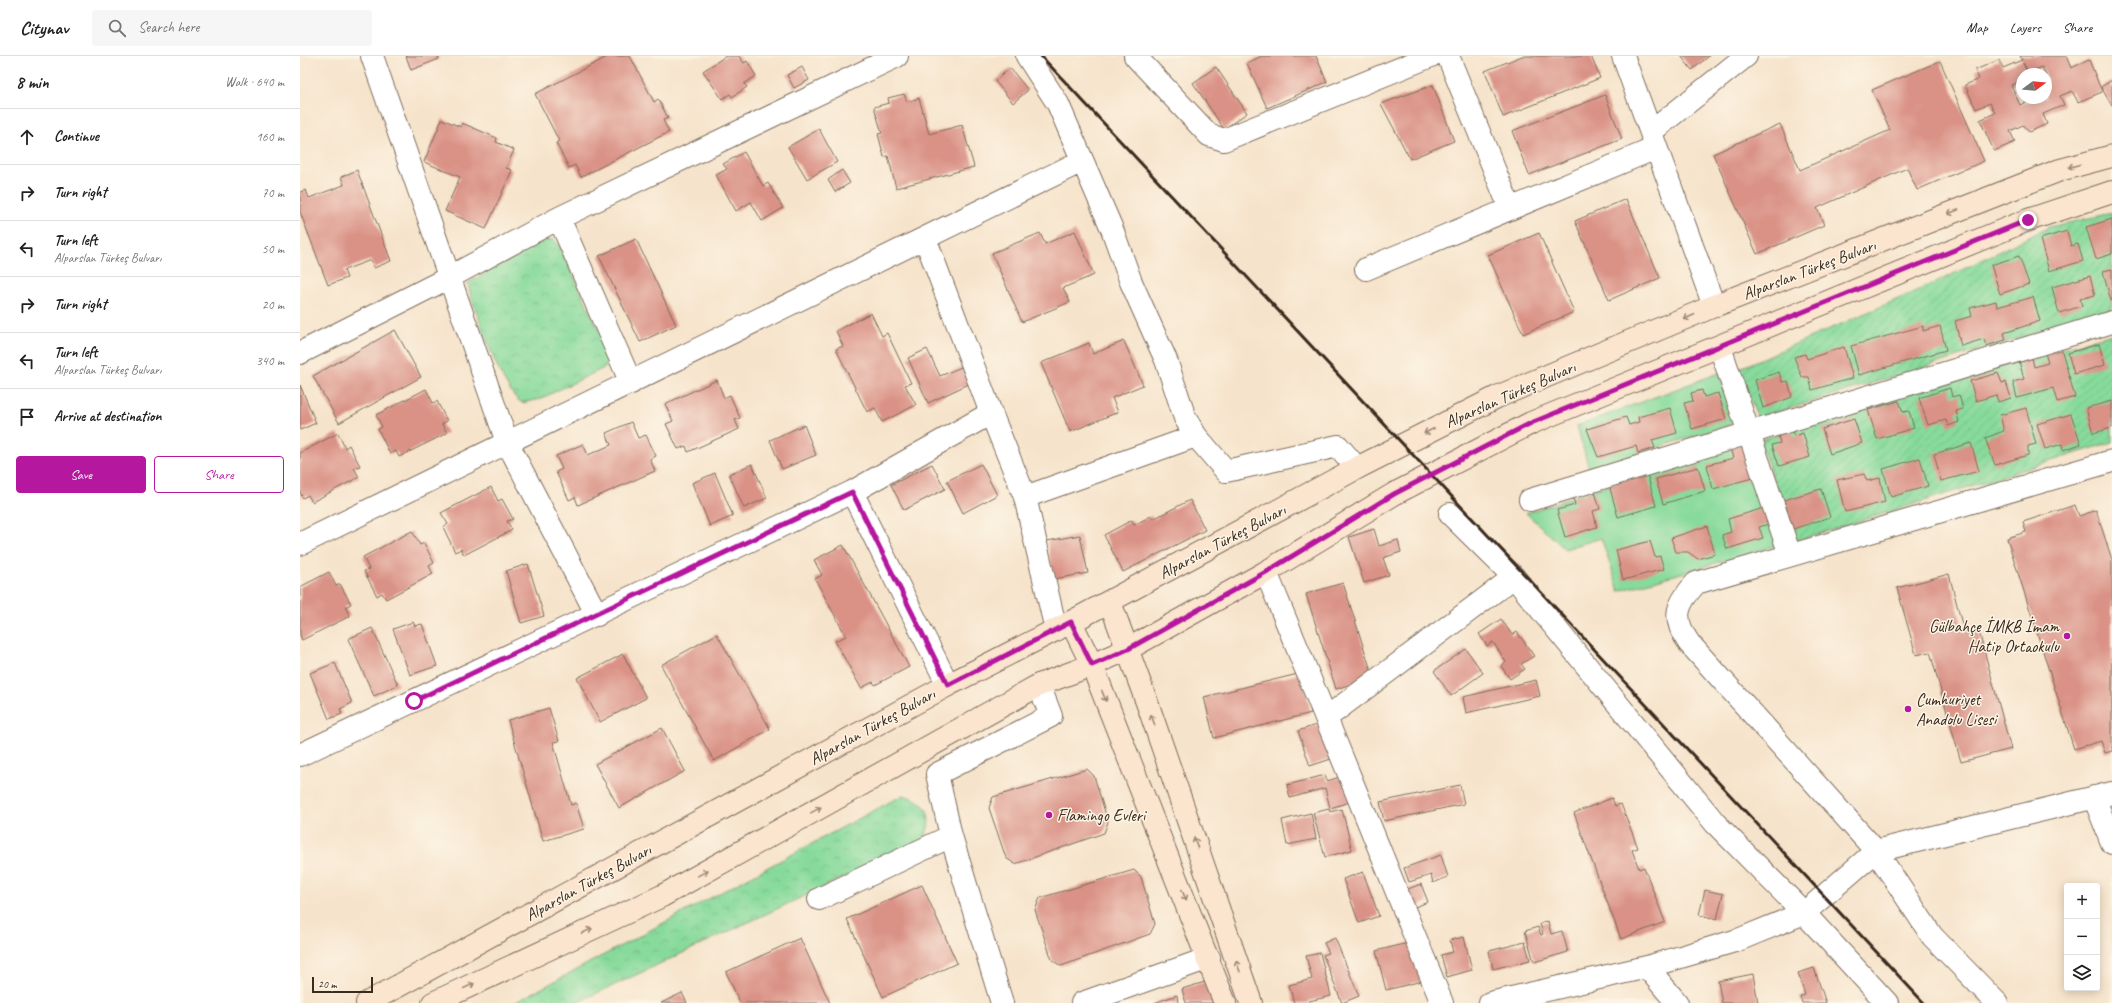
<!DOCTYPE html>
<html lang="en">
<head>
<meta charset="utf-8">
<style>
  :root { --surface:#fff; --page:#f6f6f6; --text:#222; --muted:#767676; --line:#e0e0e0; --accent:#b5179e }
  body { margin:0; font-family:Caveat,sans-serif; background:var(--page); color:var(--text) }
  .controls { position:absolute; right:12px; bottom:12px; display:grid; overflow:hidden; border-radius:4px; box-shadow:0 2px 10px #0003 }
  .controls button { width:36px; height:36px; display:grid; place-items:center; padding:0; border:0; border-bottom:1px solid var(--line); background:var(--surface); color:var(--text); font:20px sans-serif }
  .compass { position:absolute; left:1716px; top:12px; width:36px; height:36px; border-radius:50%; background:var(--surface); box-shadow:0 2px 10px #0003; rotate:74deg }
  .scale { position:absolute; left:12px; bottom:10px; width:61px; box-sizing:border-box; padding-left:4px; border:2px solid #3b2a1e; border-top:0; font-size:11px; line-height:14px; white-space:nowrap; color:#3b2a1e; -webkit-text-stroke:3px #fcf5e5; paint-order:stroke }
  .stop { position:absolute; width:12px; height:12px; margin:-9px; border:3px solid #b5179e; border-radius:50%; background:#fff }
  .stop.end { background:#b5179e; border-color:#fff; box-shadow:0 1px 4px #0008 }
  .list { margin:0; padding:0; list-style:none }
  h2 { display:flex; justify-content:space-between; align-items:center; height:52px; margin:0; padding:0 16px; font-size:17px }
  h2 small { font-size:13px; font-weight:400; color:var(--muted) }
  .list li { display:grid; grid-template-columns:26px 1fr auto; gap:12px; align-items:center; box-sizing:border-box; height:56px; padding:0 16px; border-top:1px solid var(--line) }
  .list b { display:block; font-size:15px; white-space:nowrap }
  .list p { margin:0; font-size:13px; white-space:nowrap; color:var(--muted) }
  .list em { font-size:13px; font-style:normal; color:var(--muted) }
  .actions { display:flex; gap:8px; padding:12px 16px }
  .actions a { flex:1; padding:9px 0; border:1px solid var(--accent); border-radius:4px; text-align:center; font-size:14px; color:var(--accent) }
  .actions .main { background:var(--accent); color:#fff }
  .icon { flex:none; width:22px; height:22px; fill:none; stroke:currentColor; stroke-width:2; stroke-linecap:round; stroke-linejoin:round }
  .map { position:relative; flex:none; width:1812px; height:947px; overflow:hidden }
  header { display:flex; align-items:center; gap:24px; box-sizing:border-box; height:56px; padding:0 20px; background:var(--surface); border-bottom:1px solid var(--line) }
  header strong { font-size:19px }
  nav { display:flex; gap:22px; margin-inline-start:auto; font-size:14px }
  .search { width:280px; height:36px; background:var(--page); display:flex; align-items:center; gap:10px; box-sizing:border-box; padding:0 14px; border-radius:4px; color:var(--muted); font-size:15px }
  main { display:flex }
  aside { flex:1; background:var(--surface) }
  .map>svg:first-child { display:block }
  .grass { fill:#87da9b; stroke:#61825c }
  .park { fill:url(#park-crowns); stroke:#61825c }
  .garden { fill:url(#garden-furrows); stroke:#61825c }
  .building { fill:#da9286; fill-rule:evenodd }
  .lines { fill:none; stroke-linecap:round; stroke-linejoin:round }
  .street-casing { stroke:#7c6b5b; stroke-width:24 }
  .secondary-casing { stroke:#7c6b5b; stroke-width:24 }
  .street { stroke:#fff; stroke-width:22 }
  .secondary { stroke:#fbe5cf; stroke-width:22 }
  .rail { stroke:#3b2a1e; stroke-width:3 }
  .oneway { stroke:#9b8876 }
  .route { stroke:#b5179e; stroke-width:5 }
  .poi-dot { fill:#b5179e; stroke:#fcf5e5; stroke-width:1.5 }
  .labels { text-anchor:middle; stroke-width:3; stroke-linejoin:round; paint-order:stroke }
  .street-label { font-size:17px; fill:#3b2a1e; stroke:#fcf5e5 }
  .poi-label { font-size:17px; fill:#3b2a1e; stroke:#fcf5e5; text-anchor:start }
</style>
</head>
<body>
<header>
<strong>Citynav</strong>
<div class="search"><svg class="icon" aria-label="search" viewBox="0 0 24 24"><circle cx="10" cy="10" r="6"/><path d="M15 15l6 6"/></svg>Search here</div>
<nav><a>Map</a><a>Layers</a><a>Share</a></nav>
</header>
<main>
<aside>
<h2>8 min<small>Walk · 640 m</small></h2>
<ul class="list">
<li><svg class="icon" aria-label="ahead" viewBox="0 0 24 24"><path d="M12 20V5M6 11l6-6 6 6"/></svg><div><b>Continue</b></div><em>160 m</em></li>
<li><svg class="icon" aria-label="right" viewBox="0 0 24 24"><path d="M7 20v-9h11M14 6l5 5-5 5"/></svg><div><b>Turn right</b></div><em>70 m</em></li>
<li><svg class="icon" aria-label="left" viewBox="0 0 24 24"><path d="M17 20v-9H6M10 6l-5 5 5 5"/></svg><div><b>Turn left</b><p>Alparslan Türkeş Bulvarı</p></div><em>50 m</em></li>
<li><svg class="icon" aria-label="right" viewBox="0 0 24 24"><path d="M7 20v-9h11M14 6l5 5-5 5"/></svg><div><b>Turn right</b></div><em>20 m</em></li>
<li><svg class="icon" aria-label="left" viewBox="0 0 24 24"><path d="M17 20v-9H6M10 6l-5 5 5 5"/></svg><div><b>Turn left</b><p>Alparslan Türkeş Bulvarı</p></div><em>340 m</em></li>
<li><svg class="icon" aria-label="arrive" viewBox="0 0 24 24"><path d="M6 21V4h12l-3 4 3 4H6"/></svg><div><b>Arrive at destination</b></div></li>
</ul>
<div class="actions"><a class="main">Save</a><a>Share</a></div>
</aside>
<div class="map">
<svg width="1812" height="947" viewBox="0 0 1812 947">
  <defs>
    <pattern id="park-crowns" width="20" height="18" patternUnits="userSpaceOnUse"><rect width="20" height="18" fill="#87da9b"/><path d="M2 6a3 3 0 1 1 6 0M12 15a3 3 0 1 1 6 0" fill="none" stroke="#75bb85"/></pattern>
    <pattern id="garden-furrows" width="10" height="10" patternUnits="userSpaceOnUse"><rect width="10" height="10" fill="#87da9b"/><path d="M-1 1l2-2M0 10L10 0M9 11l2-2" fill="none" stroke="#75bb85"/></pattern>
  </defs>
  <rect width="100%" height="100%" fill="#fcf5e5"/>
  <filter id="ink" filterUnits="userSpaceOnUse"><feTurbulence type="fractalNoise" baseFrequency=".025" numOctaves="2"/><feDisplacementMap in="SourceGraphic" scale="8" xChannelSelector="R" yChannelSelector="G"/><feConvolveMatrix kernelMatrix="1 2 1 2 8 2 1 2 1" color-interpolation-filters="sRGB"/></filter>
  <filter id="wash" filterUnits="userSpaceOnUse"><feTurbulence type="fractalNoise" baseFrequency=".012" numOctaves="4" result="noise"/><feDisplacementMap in="SourceGraphic" scale="16" xChannelSelector="R" yChannelSelector="G"/><feGaussianBlur stdDeviation="0.9" result="paint"/><feColorMatrix in="noise" values="0 0 0 0 0 0 0 0 0 0 0 0 0 0 0 0 0 1.4 0 .05"/><feComposite in="paint" operator="in"/></filter>
  <g filter="url(#wash)">
    <rect width="100%" height="100%" fill="#f6e3cb"/>
    <path class="grass" d="M1419,317L1436,367L1289,413L1277,370Z
      M1447,382L1482,488L1319,535L1301,482L1265,493L1226,457Z"/>
    <path class="park" d="M242,184H254L259,189L312,302L310,309L240,343L222,347C199,331 182,268 171,241L168,227Z
      M603,739C629,746 634,760 624,784L276,947H214Z"/>
    <path class="garden" d="M1812,157V254L1458,362L1438,313L1637,226L1749,171Z
      M1812,278V386L1496,485L1459,384L1659,322Z"/>
    <g id="blocks">
      <path class="building" d="M106,0H138L139,3L111,14Z
        M309,0H330L354,46L358,43L368,62L363,64L369,76L281,121L275,109L269,112L256,87L259,85L235,38Z
        M426,0H439L444,7L447,5L456,20L444,28L447,31L432,41L430,38L422,43L403,15Z
        M962,0H1016L1027,26L967,52L947,7Z
        M1222,0H1291L1300,22L1203,61L1185,15Z
        M1381,0H1409L1392,14Z
        M1720,0H1766L1771,12L1789,4L1802,36L1778,46L1772,35L1760,40L1764,49L1743,58L1747,68L1729,76L1723,69L1710,75L1715,86L1694,95L1680,64L1695,57L1690,47L1676,53L1665,29L1679,23L1675,14L1699,4L1703,12L1722,4ZM1723,7L1729,17L1742,11L1747,22L1746,42H1737L1720,49L1711,29L1722,25V18H1728Z
        M1640,5L1684,105L1617,134L1607,112L1517,152L1524,169L1457,198L1413,98L1480,68L1500,114L1590,74L1572,34Z
        M502,11L509,24L494,32L487,19Z
        M916,11L947,57L924,73L893,27Z
        M710,12L728,34L713,47L695,25Z
        M1812,24V50L1801,31Z
        M1133,29L1154,85L1110,103L1081,48Z
        M604,38L607,46L619,42L629,78L662,69L674,111L596,132L588,100L584,101L578,78L582,77L574,51L589,47L588,42Z
        M1305,39L1322,83L1229,119L1212,75Z
        M142,63L161,71L162,67L197,82L196,86L214,94L206,112L212,114L186,173L145,155L160,121L124,106Z
        M519,73L537,106L507,123L488,91Z
        M444,96L463,130L468,127L483,152L462,165L451,146L436,155L416,119L427,113L423,108Z
        M57,114L91,205L74,212L71,204L44,214L47,222L28,229L0,156V136L6,134L9,142L44,129L41,121Z
        M542,114L550,127L535,136L528,124Z
        M1326,143L1360,222L1309,244L1275,165Z
        M1812,163V198L1796,203L1786,171Z
        M775,175L794,219L763,232L770,246L722,266L692,197L740,177L745,188Z
        M1767,175L1771,190L1778,188L1783,205L1749,215L1740,183Z
        M1239,177L1274,256L1223,278L1188,199Z
        M336,183L376,269L340,286L299,200Z
        M1719,200L1729,228L1700,238L1691,209Z
        M1812,213V245H1811L1803,215Z
        M1790,220L1795,239L1780,243L1782,250L1759,257L1752,231Z
        M1733,241L1740,265L1704,277L1706,284L1686,290L1684,283L1661,290L1655,265L1672,260L1670,252L1696,245L1697,251Z
        M571,257L582,280L587,277L611,327L605,329L616,349L582,366L575,352L567,356L536,293L543,290L536,275Z
        M1623,270V275L1640,270L1646,294L1559,319L1551,290Z
        M95,274L121,321L39,367L13,320Z
        M824,285L843,329L812,342L818,356L770,376L741,307L789,287L793,298Z
        M1799,288L1805,309L1774,318L1768,297Z
        M1544,291L1553,322L1512,334L1509,321H1502L1494,301L1505,298L1507,303Z
        M1761,292L1775,341L1757,346L1753,332L1717,342L1713,326L1724,323L1719,305L1732,301L1734,311L1748,307L1745,297Z
        M627,293L640,320L666,309L673,326L628,347L608,302Z
        M1479,316L1482,326L1488,325L1492,341L1463,352L1455,324Z
        M1698,317L1702,327L1706,326L1711,342L1698,346L1696,339L1676,345L1670,325Z
        M417,324L424,342L430,339L440,362L435,364L439,373L388,396L386,390L378,393L366,368L373,365L365,348Z
        M0,329L16,367L0,374Z
        M1650,332L1652,341L1659,339L1663,353L1656,355L1659,366L1648,370L1646,364L1628,369L1619,342Z
        M126,333L133,347L137,345L147,365L142,368L147,377L99,401L96,395L90,398L78,373L82,371L76,359Z
        M1402,334L1404,341L1418,337L1426,363L1392,373L1384,347L1393,345L1391,337Z
        M1599,345L1603,356L1609,355L1614,372L1577,383L1568,354Z
        M1812,345V372L1793,377L1786,352Z
        M1370,352L1377,377L1352,384L1355,392L1338,397L1336,390L1298,401L1287,373L1326,361L1329,369L1339,366L1338,361Z
        M1726,352L1736,388L1728,390V399L1695,409L1685,382L1704,375L1700,359Z
        M1771,358L1781,388L1763,394L1762,388L1745,393L1737,368Z
        M1554,363L1562,387L1530,398L1522,373Z
        M331,366L338,382L346,379L356,400L350,403L355,415L278,449L275,441L269,444L256,416L262,413L256,400L283,388L288,399L311,389L306,377Z
        M504,369L516,399L482,413L470,384Z
        M1492,375L1494,380L1503,377L1510,401L1479,410L1472,389L1480,387L1478,379Z
        M38,377L45,392L49,389L60,410L54,412L59,421L12,446L8,439L3,442L0,437V397Z
        M1445,387L1456,421L1413,433L1407,409L1433,402L1430,392Z
        M1671,387L1679,415L1641,425L1634,398Z
        M1620,402L1628,430L1591,441L1583,413Z
        M452,408L467,442L444,452L429,418Z
        M632,408L645,433L604,454L591,429Z
        M681,408L697,439L663,457L647,425Z
        M1398,411L1405,435L1363,448L1356,423Z
        M415,417L433,460L410,470L392,427Z
        M1347,418L1356,450L1318,461L1309,429Z
        M1564,418L1567,425L1580,422L1585,446L1545,456L1537,424Z
        M191,431L198,445L202,443L213,463L207,465L212,474L164,499L161,493L155,496L143,471L148,468L141,457Z
        M1521,433L1530,461L1493,473L1484,444Z
        M1295,436L1300,453L1293,455L1297,471L1265,481L1257,454L1275,449L1273,442Z
        M890,444L905,474L823,516L804,479L832,464L834,469L851,460L853,463Z
        M1775,449L1779,460L1796,454L1812,504V695L1805,697L1801,685L1774,693L1707,482L1726,476L1723,466Z
        M1464,452L1469,468L1459,471L1463,482L1427,493L1422,479L1431,476L1428,463Z
        M1407,470L1415,498L1398,503L1388,496H1376L1371,482Z
        M1074,473L1079,490L1098,484L1101,496L1083,502L1089,519L1064,527L1049,481Z
        M112,475L120,489L124,487L134,507L129,510L133,518L86,543L82,537L77,540L64,515L69,513L63,501Z
        M780,479L788,517L754,523L747,485Z
        M1350,485L1355,501L1360,500L1364,513L1323,524L1316,494Z
        M543,489L609,611L575,629L573,626L561,632L535,585L546,580L515,523L522,519L514,504Z
        M228,508L244,560L221,567L206,515Z
        M29,516L36,530L40,528L51,548L45,551L50,560L2,584L0,579V531Z
        M1649,518L1664,576L1678,572L1711,693L1661,706L1630,596L1616,599L1597,532Z
        M1043,527L1073,621L1036,633L1006,538Z
        M1201,563L1212,579L1217,576L1234,600L1221,608L1225,613L1210,623L1201,610L1206,606L1193,586L1187,590L1179,578Z
        M113,566L115,570L122,568L137,610L110,619L93,573Z
        M72,572L98,629L74,640L48,583Z
        M417,578L470,673L414,705L361,609Z
        M1166,593L1183,617L1151,640L1134,615Z
        M323,598L346,642L300,666L277,622Z
        M35,607L52,647L40,653L42,658L29,663L10,617Z
        M1002,617L1011,657L914,682L904,641Z
        M1236,624L1240,640L1166,657L1163,641Z
        M249,652L259,685L253,686L271,749L276,747L284,773L243,785L208,664Z
        M1019,668L1031,703L1010,710L998,675Z
        M362,672L385,715L319,752L295,708Z
        M787,713L794,720L808,766L804,777L715,808L706,802L689,752L693,741Z
        M1025,719L1027,725L1043,720L1050,746L1030,752L1025,732L990,742L987,729Z
        M1160,729L1164,748L1084,765L1080,746Z
        M1312,742L1315,750L1321,748L1338,792L1332,794L1339,813L1344,811L1365,866L1321,883L1274,757Z
        M1029,753L1030,756L1042,753L1052,794L1025,801L1013,757Z
        M1011,757L1016,783L987,789L982,764Z
        M1141,799L1148,821L1133,827L1131,819L1109,826L1104,812Z
        M834,814L841,821L855,868L850,878L761,910L752,904L735,854L740,842Z
        M1063,816L1079,860L1059,867L1043,823Z
        M1121,828L1128,846L1115,851L1108,833Z
        M622,829L657,907L583,941L547,863Z
        M1405,834L1423,838L1417,863L1399,859Z
        M1248,865L1251,878L1262,875L1268,896L1234,906L1225,875L1238,871L1241,879L1243,878L1240,868Z
        M1164,881L1172,914L1147,921L1141,899L1153,896L1150,884Z
        M500,882L530,947H440L426,916Z
        M1035,882L1059,940L1042,947L1023,899L1029,897L1024,887Z
        M1112,886L1122,925L1086,934L1076,895Z
        M1225,886L1230,904L1193,913L1189,895Z
        M1020,897L1031,940L1009,945V947H994L989,929L1012,923L1006,900Z
        M1514,912L1526,947H1502L1500,941L1505,939L1498,917Z
        M1453,918L1458,947H1422L1418,925Z
        M908,925L914,947H886L882,933Z
        M382,937L387,947H361Z
        M877,939L878,947H854Z"/>
    </g>
  </g>
  <g filter="url(#ink)">
    <use href="#blocks" fill-opacity="0" stroke="#7c6b5b" stroke-width="1"/>
    <g class="lines">
      <g class="street-casing">
        <path id="street" d="M72,0L207,386L297,559
          M727,0L758,48L812,173L831,226L866,304L885,362L896,380
          M835,0L909,79L924,84L1131,0
          M1148,0L1210,152
          M1323,0L1414,250
          M1351,76L1446,0
          M259,162L331,327
          M625,182L691,357
          M1066,213L1356,92
          M1420,291L1490,499
          M0,297L150,221L259,162L597,0
          M552,436L648,629
          M725,441L756,574
          M1230,444L1812,266
          M0,488L782,105
          M966,516L1026,662
          M1214,521L1415,767L1504,857L1587,947
          M0,699L552,436L691,357L725,441L896,380L926,415L1038,390L1057,412
          M1794,741L1812,787
          M651,780L702,947
          M519,843L651,780L637,718L751,660L739,629
          M1347,911L1377,947
          M782,947L909,902
          M1142,947L1026,662L1214,521L1150,458
          M1190,947L1347,911L1438,884L1504,857L1576,795L1812,737
          M1697,947L1632,880L1576,795L1389,587C1371,561 1377,548 1396,527L1812,405"/>
      </g>
      <g class="secondary-casing">
        <path id="secondary" d="M810,546L849,652L951,947
          M771,566L792,609L925,947
          M67,947L648,629L771,566L1057,412L1197,341L1414,250L1760,114L1812,100
          M133,947L362,840L739,629L792,609L828,593L966,516L1094,438L1231,367L1728,164L1812,136"/>
      </g>
      <use href="#street" class="street"/>
      <use href="#secondary" class="secondary"/>
      <path class="rail" d="M741,0L1624,947"/>
    </g>
    <defs><path id="oneway-shaft" d="M-6 0H5M1.5-3L5.5 0L1.5 3" fill="none" stroke-width="1.6" stroke-linecap="round" stroke-linejoin="round"/></defs>
    <g class="oneway">
      <use href="#oneway-shaft" transform="translate(1774 110) rotate(165)"/>
      <use href="#oneway-shaft" transform="translate(1653 156) rotate(159)"/>
      <use href="#oneway-shaft" transform="translate(1389 261) rotate(157)"/>
      <use href="#oneway-shaft" transform="translate(1129 375) rotate(153)"/>
      <use href="#oneway-shaft" transform="translate(804 640) rotate(68)"/>
      <use href="#oneway-shaft" transform="translate(853 664) rotate(-109)"/>
      <use href="#oneway-shaft" transform="translate(516 754) rotate(-29)"/>
      <use href="#oneway-shaft" transform="translate(896 787) rotate(-109)"/>
      <use href="#oneway-shaft" transform="translate(403 817) rotate(-29)"/>
      <use href="#oneway-shaft" transform="translate(884 839) rotate(68)"/>
      <use href="#oneway-shaft" transform="translate(287 875) rotate(-25)"/>
      <use href="#oneway-shaft" transform="translate(938 910) rotate(-109)"/>
      <use href="#oneway-shaft" transform="translate(169 930) rotate(-25)"/>
    </g>
  </g>
  <g class="lines" filter="url(#ink)">
    <path class="route" d="M114,645L552,436L648,629L771,566L792,609L828,593L966,516L1094,438L1231,367L1728,164"/>
  </g>
  <g class="poi-dot">
    <circle cx="1767" cy="580" r="4"/>
    <circle cx="1608" cy="653" r="4"/>
    <circle cx="749" cy="759" r="4"/>
  </g>
  <g class="labels">
    <g class="street-label">
      <text transform="translate(1509 213) rotate(-21)" y="6">Alparslan Türkeş Bulvarı</text>
      <text transform="translate(1210 338) rotate(-24)" y="6">Alparslan Türkeş Bulvarı</text>
      <text transform="translate(922 485) rotate(-28)" y="6">Alparslan Türkeş Bulvarı</text>
      <text transform="translate(572 670) rotate(-29)" y="6">Alparslan Türkeş Bulvarı</text>
      <text transform="translate(288 826) rotate(-29)" y="6">Alparslan Türkeş Bulvarı</text>
    </g>
    <g class="poi-label">
      <text x="1759" y="576" text-anchor="end">Gülbahçe İMKB İmam<tspan x="1759" dy="20">Hatip Ortaokulu</tspan></text>
      <text x="1616" y="649">Cumhuriyet<tspan x="1616" dy="20">Anadolu Lisesi</tspan></text>
      <text x="757" y="765">Flamingo Evleri</text>
    </g>
  </g>
</svg>
<div class="controls">
<button>+</button>
<button>−</button>
<button><svg class="icon" aria-label="layers" viewBox="0 0 24 24"><path d="M12 4l9 5-9 5-9-5zM3 14l9 5 9-5"/></svg></button>
</div>
<svg class="compass" viewBox="-18 -18 36 36"><path d="M0-13l5 13h-10z" fill="#e53935"/><path d="M0 13l5-13h-10z" fill="#767676"/></svg>
<div class="scale">20 m</div>
<div class="stop" style="left:114px;top:645px"></div>
<div class="stop end" style="left:1728px;top:164px"></div>
</div>
</main>
</body>
</html>
